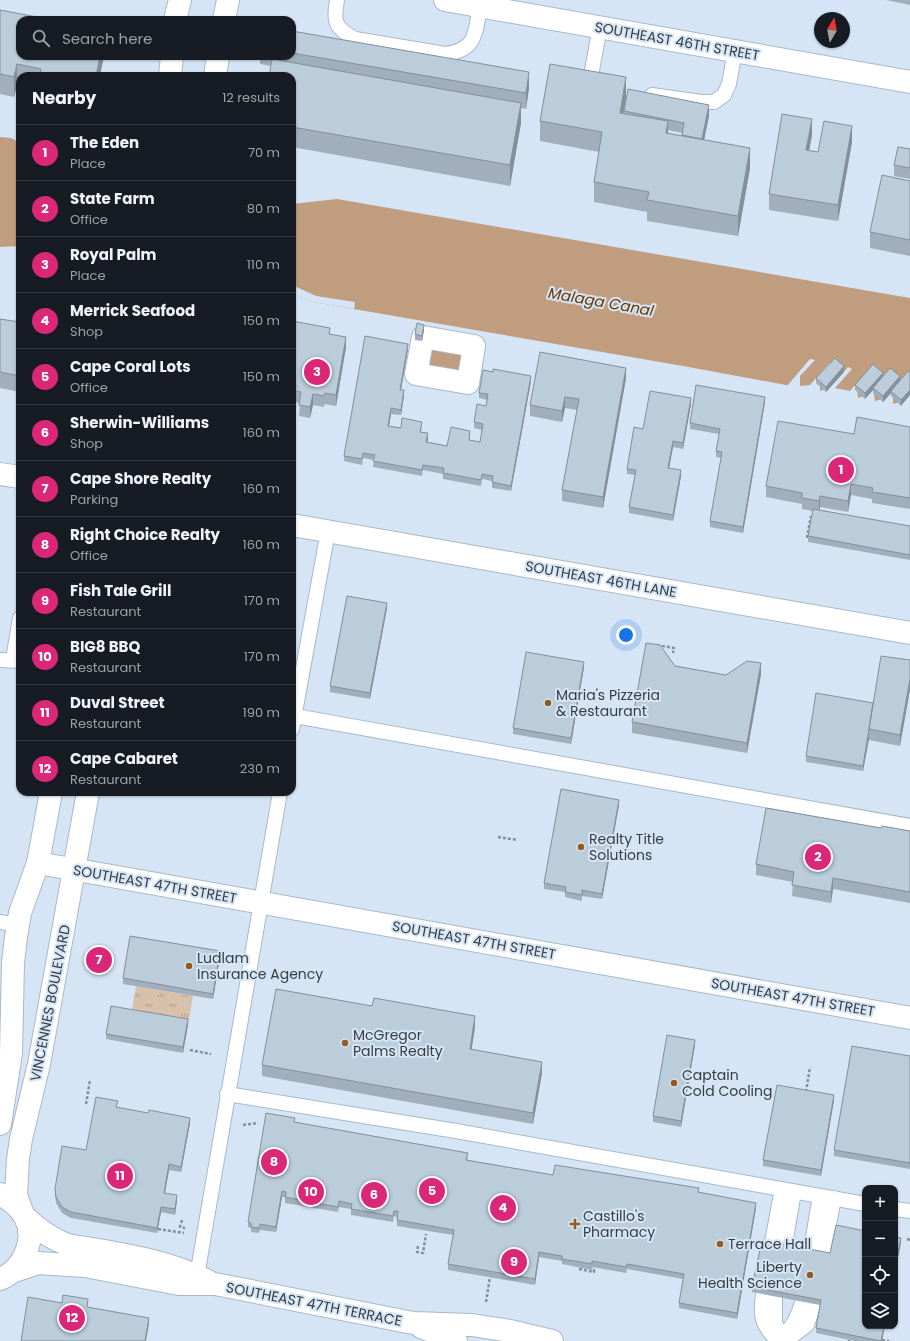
<!DOCTYPE html>
<html lang="en">
<head>
<meta charset="utf-8">
<style>
  :root { --surface:#171b24; --page:#20242c; --text:#f1f3f6; --muted:#9ea1a6; --line:#363941; --accent:#db2777 }
  body { margin:0; font-family:Poppins,sans-serif; background:var(--page); color:var(--text) }
  .controls { position:absolute; right:12px; bottom:12px; display:grid; overflow:hidden; border-radius:8px; box-shadow:0 1px 3px #0004 }
  .controls button { width:36px; height:36px; display:grid; place-items:center; padding:0; border:0; border-bottom:1px solid var(--line); background:var(--surface); color:var(--text); font:20px sans-serif }
  .compass { position:absolute; left:814px; top:12px; width:36px; height:36px; border-radius:50%; background:var(--surface); box-shadow:0 1px 3px #0004; rotate:10deg }
  .you { position:absolute; left:626px; top:635px; width:14px; height:14px; margin:-10px; border:3px solid #fff; border-radius:50%; background:#1a73e8; box-shadow:0 0 0 6px #1a73e833 }
  .badge { display:grid; place-items:center; width:26px; height:26px; border-radius:50%; background:var(--accent); color:#fff; font-size:13px; font-weight:700 }
  .pin { position:absolute; translate:-50% -50%; border:2px solid #fff; box-shadow:0 1px 4px #0006 }
  .list { margin:0; padding:0; list-style:none }
  h2 { display:flex; justify-content:space-between; align-items:center; height:52px; margin:0; padding:0 16px; font-size:17px }
  h2 small { font-size:13px; font-weight:400; color:var(--muted) }
  .list li { display:grid; grid-template-columns:26px 1fr auto; gap:12px; align-items:center; box-sizing:border-box; height:56px; padding:0 16px; border-top:1px solid var(--line) }
  .list b { display:block; font-size:15px; white-space:nowrap }
  .list p { margin:0; font-size:13px; white-space:nowrap; color:var(--muted) }
  .list em { font-size:13px; font-style:normal; color:var(--muted) }
  .icon { flex:none; width:22px; height:22px; fill:none; stroke:currentColor; stroke-width:2; stroke-linecap:round; stroke-linejoin:round }
  .map { position:relative; flex:none; width:910px; height:1341px; overflow:hidden }
  .search { position:absolute; background:var(--surface); box-shadow:0 1px 3px #0004; left:16px; top:16px; width:280px; height:44px; display:flex; align-items:center; gap:10px; box-sizing:border-box; padding:0 14px; border-radius:12px; color:var(--muted); font-size:15px }
  .panel { position:absolute; background:var(--surface); box-shadow:0 1px 3px #0004; left:16px; top:72px; width:280px; height:724px; border-radius:12px }
  .map>svg:first-child { display:block }
  .park { fill:url(#park-tufts) }
  .water { fill:#c09d7f }
  .pier { fill:#d5e5f5 }
  .lines { fill:none; stroke-linecap:round; stroke-linejoin:round }
  .lane-casing { stroke:#a9b9c7; stroke-width:16 }
  .street-casing { stroke:#a9b9c7; stroke-width:24 }
  .secondary-casing { stroke:#a9b9c7; stroke-width:24 }
  .path { stroke:#848f9a; stroke-width:2.5; stroke-dasharray:3 2; stroke-linecap:butt }
  .lane { stroke:#fff; stroke-width:14 }
  .street { stroke:#fff; stroke-width:22 }
  .secondary { stroke:#fff; stroke-width:22 }
  .wall { fill:#a1afbc; fill-rule:evenodd }
  .shaded-wall { fill:#838f99 }
  .building { fill:#bbccdb; stroke:#838f99 }
  .poi-dot { fill:#965b1b; stroke:#d5e5f5; stroke-width:1.5 }
  .labels { text-anchor:middle; stroke-width:4; stroke-linejoin:round; paint-order:stroke }
  .street-label { font-size:14px; fill:#363d43; stroke:#d5e5f5 }
  .poi-label { font-size:14px; fill:#363d43; stroke:#d5e5f5; text-anchor:start }
  .water-label { font-size:15px; font-style:italic; fill:#673901; stroke:#d5e5f5 }
</style>
</head>
<body>
<div class="map">
<svg width="910" height="1341" viewBox="0 0 910 1341">
  <defs>
    <pattern id="park-tufts" width="24" height="20" patternUnits="userSpaceOnUse"><rect width="24" height="20" fill="#d8c0ab"/><path d="M3 7l-1-3M5 7V3M7 7l1-3M15 17l-1-3M17 17v-4M19 17l1-3" fill="none" stroke="#b09d8d"/></pattern>
  </defs>
  <rect width="100%" height="100%" fill="#d5e5f5"/>
  <path class="park" d="M136,986L193,996L188,1025L131,1015Z"/>
  <path class="water" d="M0,137L11,138L20,143V246L0,247Z
    M337,199L910,298V408L683,366L313,302L292,293V204Z
    M430,347L468,354L464,375L425,368Z"/>
  <path class="pier" d="M292,285L316,296L355,302L354,309L313,302L292,293Z
    M810,359L815,360L800,376V386L810,385L829,363L834,364L820,380V391L830,387L848,367L852,369L835,388L850,391L868,370L857,390L858,398L866,395L887,373L874,394L875,401L882,399L905,376L893,395V404L902,401L910,393V409L787,386Z"/>
  <g class="lines">
    <g class="lane-casing">
      <path id="lane" d="M337,0C333,22 335,28 355,39L445,54C477,50 475,33 480,6
        M590,81L600,27
        M652,95L701,102H714L724,95L729,84L735,51
        M0,660L20,661
        M13,660L20,618
        M295,716L910,826
        M292,729L328,531
        M0,922L18,925
        M227,1094L456,1131L865,1204
        M895,1209L910,1211
        M771,1247L782,1189
        M784,1250L794,1192
        M810,1255L820,1196
        M823,1257L834,1198
        M199,1282L197,1276L280,792
        M763,1294C760,1316 761,1324 777,1340
        M775,1297V1323L782,1337C793,1326 798,1317 802,1302
        M787,1340L807,1325L814,1304"/>
    </g>
    <g class="street-casing">
      <path id="street" d="M445,0L910,82
        M423,337L474,346L468,383L416,374Z
        M0,474L20,477
        M292,525L910,633
        M38,863L910,1018"/>
    </g>
    <g class="secondary-casing">
      <path id="secondary" d="M175,20L180,0
        M224,20L228,0
        M170,76L172,56
        M215,76L218,56
        M0,1124L11,1053L13,963L16,937L20,913L38,863L51,792
        M0,1194C10,1200 19,1206 25,1217C37,1240 23,1270 0,1279
        M22,1212L16,1195L18,1159L21,1139L39,1064L88,792
        M26,1218C39,1230 51,1239 68,1245C115,1253 164,1259 208,1281
        M14,1271L38,1263L85,1266L179,1284H215L413,1323L472,1325L510,1331L552,1341
        M421,1327L456,1341"/>
    </g>
    <path class="path" d="M807,538L811,516
      M657,645L674,648L673,653
      M498,837L517,840
      M190,1050L211,1054
      M806,1092L810,1067
      M86,1104L90,1080
      M243,1125L258,1123
      M182,1220L180,1227L185,1228
      M158,1229L184,1233
      M907,1239L910,1240
      M418,1246L417,1252L423,1253L426,1234
      M579,1269L594,1272V1269L592,1268
      M486,1302L490,1277
      M882,1340L889,1341
      M849,1341V1340"/>
    <use href="#lane" class="lane"/>
    <use href="#street" class="street"/>
    <use href="#secondary" class="secondary"/>
  </g>
  <path class="wall" d="M886,0H910V5Z
    M0,10L100,76H20V85H17L14,97L0,94Z
    M292,31L529,88L526,109L521,108V123L510,186L292,147V76L271,66L260,64V56H292Z
    M626,98L623,114H624V111L709,116L704,140L750,168L738,236L647,221V212L594,202V182L599,152L540,141V121ZM668,130L682,133V136L668,134Z
    M812,135L809,151L818,152L852,142L838,221L769,210V194Z
    M910,149V179L894,176V165Z
    M910,181V256L870,248V232Z
    M0,319L20,322V392L0,388Z
    M292,321L330,334L346,347L336,406L325,404L324,407L313,405L310,418L299,416L300,403L295,402V396H292Z
    M424,330L422,341L415,340V334Z
    M408,349L401,390L404,396L401,415L391,414L389,426L401,428L422,427L421,432L428,439L427,442L447,446L470,436V440L480,442L482,430L474,428V422L486,406L487,400L479,398V393L531,381L511,491L492,488V481L482,479L481,486L443,479V474L423,470L422,476L373,467L374,460L363,458L362,465L344,461V456Z
    M908,371L901,406L891,396V393L883,402L873,393V390L865,399L855,390V385L883,377L900,380Z
    M844,372L826,392L816,383V378Z
    M626,378L603,508L562,501V490L577,410L565,408L562,422L530,416V405Z
    M765,402L743,533L710,527V521L721,458L716,457V451L719,434L690,429V423Z
    M691,404L683,449L673,447L669,468L681,476L673,521L629,513V507L635,475L627,474V469L643,429Z
    M910,427V509L872,503V499L851,495L848,512L820,507V510L910,526V560L808,542V536L813,511L802,509V504L766,497V486L854,434Z
    M387,608L370,699L330,692V686Z
    M910,660L900,746L869,740V739L863,771L806,762V756L873,703Z
    M675,666L726,675L761,674L747,753L632,733V722Z
    M584,667L571,744L513,734V728Z
    M619,805L602,899L582,896V901L565,897V892L544,889V883Z
    M881,828L910,831V903L833,889L831,903L792,896L793,882L756,875V864Z
    M220,957L213,999L123,984V978Z
    M188,1025L183,1053L106,1039V1034Z
    M475,1027L471,1049L542,1073L533,1124L262,1076V1065Z
    M695,1045L681,1127L653,1122V1116Z
    M910,1056V1169L834,1156V1150Z
    M834,1100L821,1176L763,1166V1160Z
    M117,1107L190,1123L181,1172L169,1170L165,1193L177,1200L175,1215L161,1212L157,1233L71,1218L62,1213L56,1203L55,1195V1189L86,1150Z
    M295,1122L468,1158L467,1160L553,1175L699,1192L756,1208L737,1319L679,1308V1303L683,1279L627,1269L626,1273L592,1267V1270L562,1264V1261L539,1257L535,1285L448,1270V1264L453,1235L397,1226V1217L394,1216L393,1222L351,1215V1209L339,1207L338,1212L285,1203V1197H282L276,1232L260,1230L259,1233L251,1232V1228L248,1227V1222Z
    M762,1240L882,1341H855L816,1333V1328L820,1305L752,1292V1287Z"/>
  <path class="shaded-wall" d="M100,56H104L100,76H96Z
    M17,64V85L14,97V77Z
    M529,72V88L526,109V93Z
    M626,77V98L620,133V113Z
    M521,103V123L510,186V165Z
    M709,105V116L702,150V139Z
    M812,119V135L806,166V150Z
    M668,121V141L666,133Z
    M852,126V142L838,221V205Z
    M750,148V168L738,236V216Z
    M424,325V330L422,341V336Z
    M346,337V347L336,406V395Z
    M408,344V349L400,395V390Z
    M844,366V372L826,392V387Z
    M626,368V378L603,508V497Z
    M883,373V378L873,388V390L865,399V393Z
    M531,376V381L511,491V486Z
    M900,376V382L891,391V393L883,402V396Z
    M404,390V396L401,415V410Z
    M910,390V395L901,406V400Z
    M313,394V405L310,418V407Z
    M565,397V408L562,422V411Z
    M765,397V402L743,533V527Z
    M691,398V404L683,449V443Z
    M391,408V414L388,432V426Z
    M428,433V439L426,448V442Z
    M673,441V447L668,474V468Z
    M681,470V476L673,521V515Z
    M851,484V495L848,512V501Z
    M820,496V507L819,512V501Z
    M387,603V608L370,699V693Z
    M584,662V667L571,744V738Z
    M761,663V674L747,753V743Z
    M910,679V690L900,746V735Z
    M869,734V739L863,771V766Z
    M619,800V805L602,899V894Z
    M833,878V889L831,903V892Z
    M220,951V957L213,999V994Z
    M475,1016V1027L470,1060V1049Z
    M188,1019V1025L183,1053V1047Z
    M695,1040V1045L681,1127V1121Z
    M542,1062V1073L533,1124V1113Z
    M834,1095V1100L821,1176V1170Z
    M190,1118V1123L181,1172V1167Z
    M169,1164V1170L164,1198V1193Z
    M282,1191V1197L276,1232V1227Z
    M177,1195V1200L175,1215V1209Z
    M756,1203V1208L737,1319V1313Z
    M161,1207V1212L157,1233V1228Z
    M901,1238V1243L895,1273V1267Z
    M539,1252V1257L535,1285V1279Z
    M149,1318V1324L146,1341H145Z
    M884,1326H885L882,1341H881Z"/>
  <path class="building" d="M0,10L53,20H20V56H100L96,76H40L41,69L17,64L14,77L0,74Z
    M292,31L529,72L526,93L292,53Z
    M272,59L521,103L510,165L292,127V76H269Z
    M550,64L626,77L620,113L668,121L666,133L750,148L738,216L647,200L649,192L594,182L602,132L540,121Z
    M628,89L709,105L702,139L682,135L684,123L624,111Z
    M782,114L812,119L806,150L818,152L824,121L852,126L838,205L769,194Z
    M898,147L910,149V168L894,165Z
    M882,175L910,181V240L870,232Z
    M0,319L20,322V376L0,372Z
    M292,321L330,328L329,334L346,337L336,395L325,393L324,396L313,394L310,407L299,405L301,392L295,391L296,385H292Z
    M417,323L424,325L422,336L415,334Z
    M365,336L408,344L400,390H404L401,410L391,408L388,426L401,428L402,418L422,422L420,432L428,433L426,442L447,446L451,427L470,431L469,440L480,442L483,424L474,422L477,404L486,406L488,394L479,393L483,370L493,372V369L531,376L511,486L492,482L493,476L482,474L481,480L443,473L444,468L423,465L422,470L373,461L375,455L363,453L362,459L344,456Z
    M540,352L626,368L603,497L562,490L579,399L565,397L562,411L530,405Z
    M835,358L844,366L826,387L816,378Z
    M873,364L883,373L865,393L855,385Z
    M890,368L900,376L883,396L873,388Z
    M908,371L910,373V390L901,400L891,391Z
    M696,385L765,397L743,527L710,521L722,452L716,451L720,429L690,423Z
    M650,391L691,398L683,443L673,441L668,468L681,470L673,515L629,507L636,470L627,469L634,427L643,429Z
    M857,417L910,427V498L872,492L873,488L851,484L848,501L820,496L819,501L802,498V493L766,486L778,421L854,434Z
    M813,509L910,526V555L808,536Z
    M347,596L387,603L370,693L330,686Z
    M646,643L660,645L675,666L726,675L747,661L761,663L747,743L632,722Z
    M526,652L584,662L571,738L513,728Z
    M881,656L910,660V679L900,735L869,729Z
    M816,693L873,703L863,766L806,756Z
    M561,789L619,800L602,894L582,890V895L565,892L566,887L544,883Z
    M766,808L881,828L882,826L910,831V892L833,878L831,892L792,885L794,872L756,864Z
    M130,936L220,951L213,994L123,978Z
    M276,989L372,1006L374,998L475,1016L470,1049L542,1062L533,1113L262,1065Z
    M111,1006L188,1019L183,1047L106,1034Z
    M667,1035L695,1040L681,1121L653,1116Z
    M852,1046L910,1056V1163L834,1150Z
    M777,1085L834,1095L821,1170L763,1160Z
    M96,1097L118,1101L116,1107L148,1113L149,1110L190,1118L181,1167L169,1164L164,1193L177,1195L175,1209L161,1207L157,1228L71,1212L62,1207L56,1197L55,1189L62,1146L86,1150Z
    M266,1113L295,1118L294,1122L468,1153L466,1160L553,1175L555,1165L699,1188L698,1192L756,1203L737,1313L679,1303L684,1274L627,1264L626,1267L592,1261V1264L562,1259V1256L539,1252L535,1279L448,1264L454,1230L397,1220L398,1211H394L393,1216L351,1209L352,1204L339,1201L338,1207L285,1197L286,1192L282,1191L276,1227L260,1224L259,1228L251,1227V1223L248,1222Z
    M836,1225L865,1231V1326H884L881,1341L816,1328L821,1300L752,1287L762,1240L830,1253Z
    M895,1237L901,1238L895,1267Z
    M63,1295L88,1299L87,1307L149,1318L145,1341H21L28,1297L62,1303Z"/>
  <g class="poi-dot">
    <circle cx="548" cy="703" r="4"/>
    <circle cx="581" cy="847" r="4"/>
    <circle cx="189" cy="966" r="4"/>
    <circle cx="345" cy="1043" r="4"/>
    <circle cx="674" cy="1083" r="4"/>
    <path d="M573 1218h4v4h4v4h-4v4h-4v-4h-4v-4h4z"/>
    <circle cx="720" cy="1244" r="4"/>
    <circle cx="810" cy="1275" r="4"/>
  </g>
  <g class="labels">
    <g class="street-label">
      <text transform="translate(677 41) rotate(10)" y="5">SOUTHEAST 46TH STREET</text>
      <text transform="translate(601 579) rotate(10)" y="5">SOUTHEAST 46TH LANE</text>
      <text transform="translate(155 884) rotate(10)" y="5">SOUTHEAST 47TH STREET</text>
      <text transform="translate(474 940) rotate(10)" y="5">SOUTHEAST 47TH STREET</text>
      <text transform="translate(793 997) rotate(10)" y="5">SOUTHEAST 47TH STREET</text>
      <text transform="translate(50 1003) rotate(-79)" y="5">VINCENNES BOULEVARD</text>
      <text transform="translate(314 1304) rotate(11)" y="5">SOUTHEAST 47TH TERRACE</text>
    </g>
    <g class="poi-label">
      <text x="556" y="700">Maria's Pizzeria<tspan x="556" dy="16">&amp; Restaurant</tspan></text>
      <text x="589" y="844">Realty Title<tspan x="589" dy="16">Solutions</tspan></text>
      <text x="197" y="963">Ludlam<tspan x="197" dy="16">Insurance Agency</tspan></text>
      <text x="353" y="1040">McGregor<tspan x="353" dy="16">Palms Realty</tspan></text>
      <text x="682" y="1080">Captain<tspan x="682" dy="16">Cold Cooling</tspan></text>
      <text x="583" y="1221">Castillo's<tspan x="583" dy="16">Pharmacy</tspan></text>
      <text x="728" y="1249">Terrace Hall</text>
      <text x="802" y="1272" text-anchor="end">Liberty<tspan x="802" dy="16">Health Science</tspan></text>
    </g>
    <g class="water-label">
      <text transform="translate(601 302) rotate(10)" y="5">Malaga Canal</text>
    </g>
  </g>
</svg>
<div class="controls">
<button>+</button>
<button>−</button>
<button><svg class="icon" aria-label="locate" viewBox="0 0 24 24"><circle cx="12" cy="12" r="6"/><path d="M12 2v4M12 18v4M2 12h4M18 12h4"/></svg></button>
<button><svg class="icon" aria-label="layers" viewBox="0 0 24 24"><path d="M12 4l9 5-9 5-9-5zM3 14l9 5 9-5"/></svg></button>
</div>
<svg class="compass" viewBox="-18 -18 36 36"><path d="M0-13l5 13h-10z" fill="#e53935"/><path d="M0 13l5-13h-10z" fill="#9ea1a6"/></svg>
<div class="you"></div>
<div class="pin badge" style="left:841px;top:470px">1</div>
<div class="pin badge" style="left:818px;top:857px">2</div>
<div class="pin badge" style="left:317px;top:372px">3</div>
<div class="pin badge" style="left:503px;top:1208px">4</div>
<div class="pin badge" style="left:432px;top:1191px">5</div>
<div class="pin badge" style="left:374px;top:1195px">6</div>
<div class="pin badge" style="left:99px;top:960px">7</div>
<div class="pin badge" style="left:274px;top:1162px">8</div>
<div class="pin badge" style="left:514px;top:1262px">9</div>
<div class="pin badge" style="left:311px;top:1192px">10</div>
<div class="pin badge" style="left:120px;top:1176px">11</div>
<div class="pin badge" style="left:72px;top:1318px">12</div>
<div class="search"><svg class="icon" aria-label="search" viewBox="0 0 24 24"><circle cx="10" cy="10" r="6"/><path d="M15 15l6 6"/></svg>Search here</div>
<section class="panel">
<h2>Nearby<small>12 results</small></h2>
<ul class="list">
<li><span class="badge">1</span><div><b>The Eden</b><p>Place</p></div><em>70 m</em></li>
<li><span class="badge">2</span><div><b>State Farm</b><p>Office</p></div><em>80 m</em></li>
<li><span class="badge">3</span><div><b>Royal Palm</b><p>Place</p></div><em>110 m</em></li>
<li><span class="badge">4</span><div><b>Merrick Seafood</b><p>Shop</p></div><em>150 m</em></li>
<li><span class="badge">5</span><div><b>Cape Coral Lots</b><p>Office</p></div><em>150 m</em></li>
<li><span class="badge">6</span><div><b>Sherwin-Williams</b><p>Shop</p></div><em>160 m</em></li>
<li><span class="badge">7</span><div><b>Cape Shore Realty</b><p>Parking</p></div><em>160 m</em></li>
<li><span class="badge">8</span><div><b>Right Choice Realty</b><p>Office</p></div><em>160 m</em></li>
<li><span class="badge">9</span><div><b>Fish Tale Grill</b><p>Restaurant</p></div><em>170 m</em></li>
<li><span class="badge">10</span><div><b>BIG8 BBQ</b><p>Restaurant</p></div><em>170 m</em></li>
<li><span class="badge">11</span><div><b>Duval Street</b><p>Restaurant</p></div><em>190 m</em></li>
<li><span class="badge">12</span><div><b>Cape Cabaret</b><p>Restaurant</p></div><em>230 m</em></li>
</ul>
</section>
</div>
</body>
</html>
